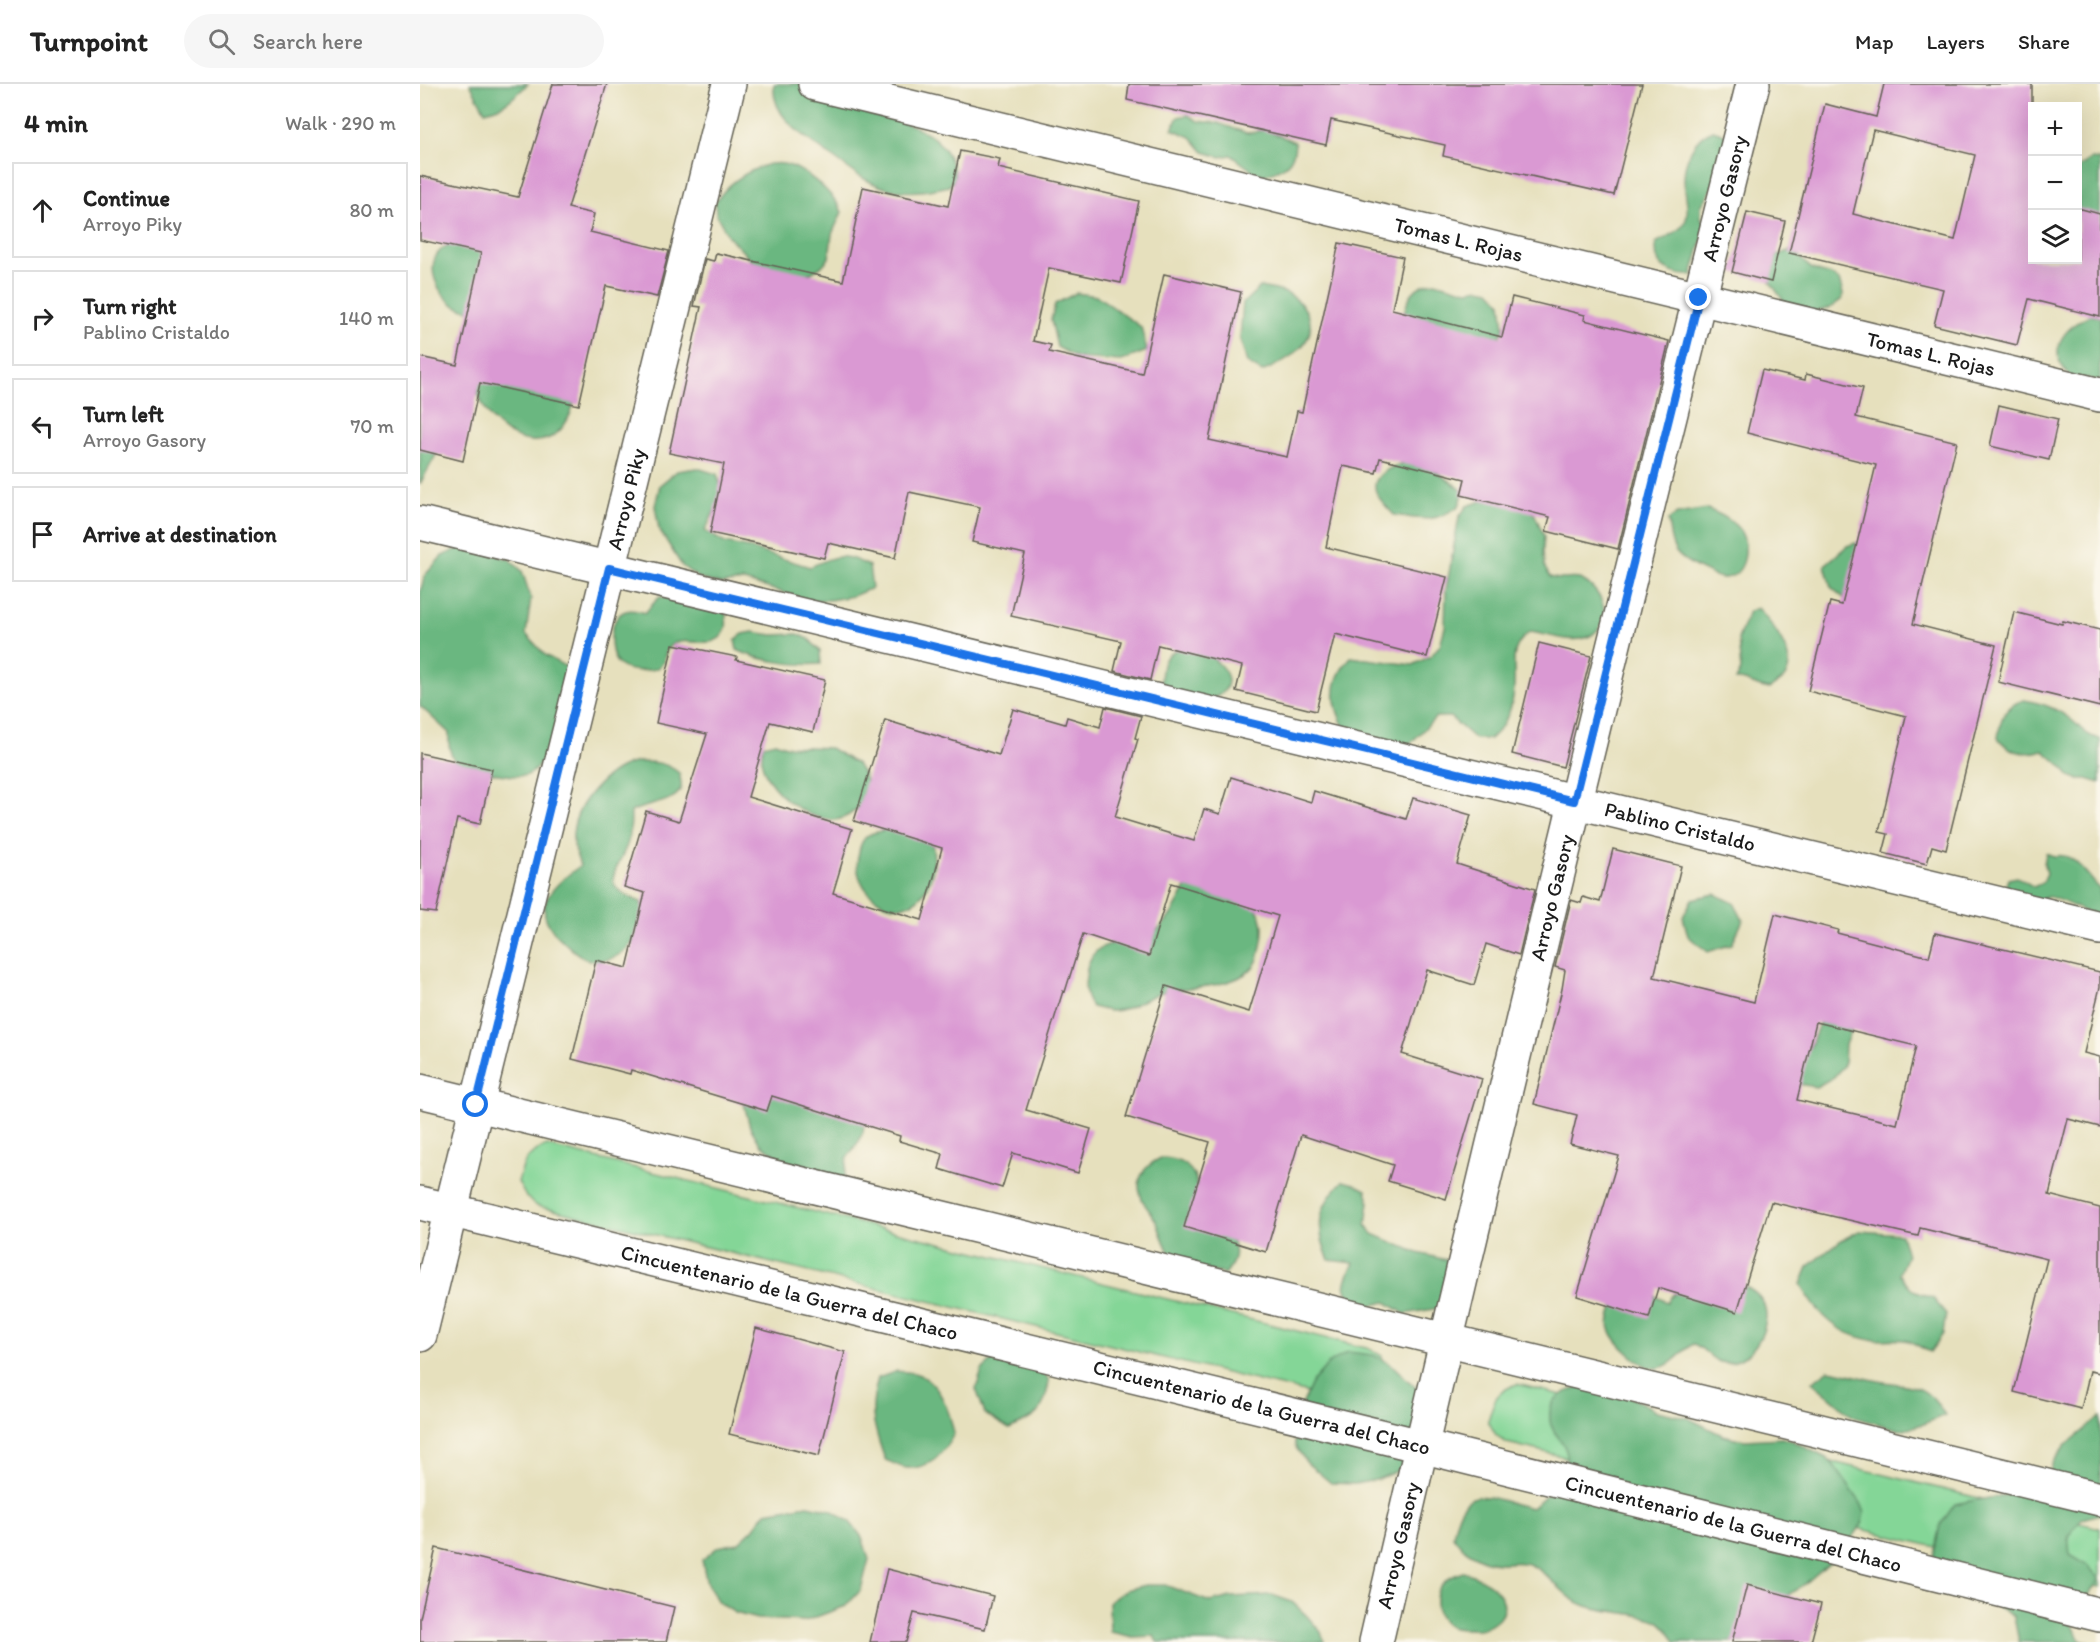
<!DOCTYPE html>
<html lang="en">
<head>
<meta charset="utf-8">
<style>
  :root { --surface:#fff; --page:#f6f6f6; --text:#222; --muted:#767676; --line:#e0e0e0 }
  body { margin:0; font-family:Itim,sans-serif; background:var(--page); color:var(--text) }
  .controls { position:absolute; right:18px; top:18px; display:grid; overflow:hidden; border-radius:0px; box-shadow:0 6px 24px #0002 }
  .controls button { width:54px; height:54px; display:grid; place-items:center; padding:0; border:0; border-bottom:2px solid var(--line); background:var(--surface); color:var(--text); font:30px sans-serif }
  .stop { position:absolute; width:18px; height:18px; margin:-14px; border:4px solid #1a73e8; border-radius:50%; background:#fff }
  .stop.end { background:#1a73e8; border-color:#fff; box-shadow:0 2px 6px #0008 }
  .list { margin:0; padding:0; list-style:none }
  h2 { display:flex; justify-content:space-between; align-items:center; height:78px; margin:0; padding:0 24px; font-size:26px }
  h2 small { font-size:20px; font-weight:400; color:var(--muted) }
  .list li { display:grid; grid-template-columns:39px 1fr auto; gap:18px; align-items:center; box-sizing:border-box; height:96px; margin:0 12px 12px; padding:0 12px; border:2px solid var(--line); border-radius:0px }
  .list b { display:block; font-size:22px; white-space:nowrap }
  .list p { margin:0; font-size:20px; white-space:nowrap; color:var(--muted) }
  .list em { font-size:20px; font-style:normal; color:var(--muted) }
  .icon { flex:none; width:33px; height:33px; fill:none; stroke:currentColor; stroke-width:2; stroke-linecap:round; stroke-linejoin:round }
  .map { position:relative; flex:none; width:1680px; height:1558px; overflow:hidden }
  header { display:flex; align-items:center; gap:36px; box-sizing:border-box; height:84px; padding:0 30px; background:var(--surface); border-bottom:2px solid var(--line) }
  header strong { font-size:28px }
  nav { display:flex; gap:33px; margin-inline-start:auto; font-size:21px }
  .search { width:420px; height:54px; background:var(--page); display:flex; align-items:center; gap:15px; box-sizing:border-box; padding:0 21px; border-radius:33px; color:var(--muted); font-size:22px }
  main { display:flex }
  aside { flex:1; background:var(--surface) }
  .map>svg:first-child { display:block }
  .green { fill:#84d697; stroke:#50795a; stroke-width:1.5 }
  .forest { fill:#6bb780; stroke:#446a4e; stroke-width:1.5 }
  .building { fill:#da99d3; fill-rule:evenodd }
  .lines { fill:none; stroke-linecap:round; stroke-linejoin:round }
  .minor-casing { stroke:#636154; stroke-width:36 }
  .minor { stroke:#fff; stroke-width:33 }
  .route { stroke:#1a73e8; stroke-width:8 }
  .labels { text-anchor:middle; stroke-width:6; stroke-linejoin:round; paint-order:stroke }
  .street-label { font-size:21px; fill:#1c1c1c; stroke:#fbf7ec }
</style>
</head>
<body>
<header>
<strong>Turnpoint</strong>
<div class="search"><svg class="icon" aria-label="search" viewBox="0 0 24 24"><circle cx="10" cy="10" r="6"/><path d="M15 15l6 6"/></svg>Search here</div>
<nav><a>Map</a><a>Layers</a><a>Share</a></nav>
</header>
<main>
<aside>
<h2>4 min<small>Walk · 290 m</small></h2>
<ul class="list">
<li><svg class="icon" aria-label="ahead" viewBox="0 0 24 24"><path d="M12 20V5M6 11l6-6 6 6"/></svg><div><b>Continue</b><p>Arroyo Piky</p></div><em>80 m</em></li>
<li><svg class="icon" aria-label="right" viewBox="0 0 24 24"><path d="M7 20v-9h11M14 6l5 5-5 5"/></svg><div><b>Turn right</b><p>Pablino Cristaldo</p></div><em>140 m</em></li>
<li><svg class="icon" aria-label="left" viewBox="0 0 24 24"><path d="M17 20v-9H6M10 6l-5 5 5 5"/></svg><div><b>Turn left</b><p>Arroyo Gasory</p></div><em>70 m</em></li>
<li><svg class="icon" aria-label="arrive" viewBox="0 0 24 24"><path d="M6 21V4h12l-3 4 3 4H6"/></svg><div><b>Arrive at destination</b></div></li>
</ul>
</aside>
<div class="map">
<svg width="1680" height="1558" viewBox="0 0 1680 1558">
  <rect width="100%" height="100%" fill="#fbf7ec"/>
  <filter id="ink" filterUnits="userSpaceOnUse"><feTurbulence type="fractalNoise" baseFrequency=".0167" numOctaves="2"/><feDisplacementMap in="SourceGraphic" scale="12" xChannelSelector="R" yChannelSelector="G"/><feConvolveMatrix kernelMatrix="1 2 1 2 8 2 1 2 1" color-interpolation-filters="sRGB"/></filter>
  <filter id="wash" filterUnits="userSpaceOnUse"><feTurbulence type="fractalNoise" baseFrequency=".008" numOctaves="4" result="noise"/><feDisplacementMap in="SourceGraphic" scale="24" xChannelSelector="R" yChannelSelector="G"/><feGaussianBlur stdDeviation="1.35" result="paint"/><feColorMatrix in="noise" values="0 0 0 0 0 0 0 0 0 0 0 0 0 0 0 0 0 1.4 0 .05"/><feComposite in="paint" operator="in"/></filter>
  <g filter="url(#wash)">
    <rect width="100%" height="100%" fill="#e6e0bd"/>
    <path class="green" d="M127,1062L950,1265L962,1272L965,1286L934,1320L117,1122L106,1113L98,1098C104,1078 105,1070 127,1062Z
      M1097,1300L1680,1444V1503L1087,1359L1076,1351L1068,1337C1074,1316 1075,1308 1097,1300Z"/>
    <path class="forest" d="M50,0H108C94,13 84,24 65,27Z
      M354,0H412C422,9 433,21 444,28C453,34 466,34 476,36C507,45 530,59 535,94L529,102C513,106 495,109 479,107C454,104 434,89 414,74C390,56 350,35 354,0Z
      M768,31L778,37L798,39L827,49L846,46L875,58C875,80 863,85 844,91L834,88L811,71L801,73L784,68L771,53L752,45L758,33Z
      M1293,46L1302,49L1320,61L1281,122V133L1286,142L1272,191C1261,192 1241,188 1237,174C1236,170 1236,164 1236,159C1244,154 1258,149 1263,141C1272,130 1264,109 1264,95C1264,76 1274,53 1293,46Z
      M1671,75L1680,76V147L1658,129V84Z
      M349,80C354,80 359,79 364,80C384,84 414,109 422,128L412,150L409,174L401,183L391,189L372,192L333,178L308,152L296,130L295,119C308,98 326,87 349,80Z
      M35,159L66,162L55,228C49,226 42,225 36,222C18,212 3,181 22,165C25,162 31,161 35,159Z
      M1371,166C1381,172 1386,183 1395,186C1404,190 1411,189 1419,196L1423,210L1422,215L1410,224L1395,228L1365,219L1350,198V193L1357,171Z
      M1015,198L1040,205L1050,206L1060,204L1070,206L1081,218L1084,244L1080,253L983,234C987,214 993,200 1015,198Z
      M840,203C849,205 860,206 868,210C875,213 884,222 887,229C902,259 864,278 842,288L827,279L820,254L823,219Z
      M656,209L677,212L721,243L727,267L701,277L657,274L637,263L631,236L635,220Z
      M1670,231L1680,233V297L1650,293C1647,288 1641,282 1639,276C1633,255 1653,239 1670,231Z
      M57,286L154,319C133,396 48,342 57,286Z
      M0,339L17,369L0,400Z
      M989,378C1011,382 1027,394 1044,408L1039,422C1013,440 1004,435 974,431C969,425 962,419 958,412C946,392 973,381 989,378Z
      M277,384L297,390L303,409L285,447L305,459L325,463L390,483C417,471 422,468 449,482L452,504L433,512L410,516H388L324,497L301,500L280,495L262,482L239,445L235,422L240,401L257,387Z
      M1062,417H1090L1104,420L1115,431L1124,452L1123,466L1124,482L1130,493C1143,498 1152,492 1162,496C1183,507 1195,537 1170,552C1153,561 1127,550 1110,548C1087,565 1096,580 1094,604C1093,625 1085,642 1070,655H1055L1030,633H1016L985,665L929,651C911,623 908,598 931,573L993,581L1011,572L1020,561L1025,543L1026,506L1039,433L1047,422Z
      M1287,425C1300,430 1313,436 1321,448C1330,464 1325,495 1302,494C1294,493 1287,488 1280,485C1252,471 1252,466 1248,436L1257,430Z
      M1436,459L1447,460L1426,516L1411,503L1405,481L1427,462Z
      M44,462L89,475L102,487L111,514L106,550L125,571L150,585C144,609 132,683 107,691C95,695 52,685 38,682C30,671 28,663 29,649L0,622V508L5,491L22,472Z
      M239,513L293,517L306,530C306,534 307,541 306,545C293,577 247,536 244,578L236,585C225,587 209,589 199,581C187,570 188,532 206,527C212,525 219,527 225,529Z
      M1338,524C1350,538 1379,574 1365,593C1361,598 1354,601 1350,605C1335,604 1329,595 1316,596L1321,586L1318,555L1329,527Z
      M333,548L353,551L378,550L389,555L400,567L401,580C377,582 339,577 317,566L315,556L323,550Z
      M762,563C768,564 775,563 780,566C793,573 816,590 805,606C799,613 788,617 780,621L754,613L741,597C742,578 743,571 762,563Z
      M1604,616C1621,619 1634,623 1649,634C1660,642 1665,652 1680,655V699L1667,695H1657L1649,692L1645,685L1623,666C1605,672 1590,669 1578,654C1580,635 1584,622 1604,616Z
      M355,658L366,662L410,664L437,680L444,691L450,707C444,721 427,737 411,736C382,733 349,707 342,680C341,674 343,667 343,661Z
      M218,678C235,678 246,678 259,689C260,693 262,700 261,704C256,720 226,719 211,728C211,739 211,751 207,761C194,793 179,801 221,818C229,848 202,883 169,876C159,873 150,864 143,857C107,826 129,804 160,782C157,772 152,760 153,750C155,719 188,683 218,678Z
      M469,745L511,756C516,773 515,789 506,805C482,845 427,809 439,768C440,762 442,756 447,752C452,748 463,747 469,745Z
      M1626,769C1638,775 1635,770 1644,772C1656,773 1672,797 1680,805V835C1671,831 1633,811 1627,813C1624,814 1621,816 1619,818L1584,807L1588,795L1597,793L1614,803L1623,798L1627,789L1624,780Z
      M769,798L831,815C842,832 846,841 841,862C840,867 839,875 836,879C821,904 771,903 746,907C727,911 710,928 690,927C684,926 678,924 672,923C665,913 664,905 666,892C670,849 707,863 734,848C750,839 760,814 769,798Z
      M1295,810L1314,819L1323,836L1312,860L1288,868L1268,852L1263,833L1272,815Z
      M1404,927L1433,940L1425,961L1424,981L1414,993L1396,1003L1372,999L1369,965L1390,964Z
      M342,1005L446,1027L443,1048L439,1057L427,1074L424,1095L365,1079L354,1069L340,1060L330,1043L324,1020Z
      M741,1074C759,1074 776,1083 777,1103L812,1156C817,1170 815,1178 805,1190C796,1188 766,1184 759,1180C748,1173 742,1151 737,1139C734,1132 728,1126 724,1119C713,1099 721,1083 741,1074Z
      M923,1097L934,1100L946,1106L949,1118L946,1141L953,1150L998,1169L1035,1178L1019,1224L985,1230L966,1218L945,1223C920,1208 922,1203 934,1179L909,1176C895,1144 897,1122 923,1097Z
      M1439,1147L1481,1150L1487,1171L1479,1190L1493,1206L1513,1214L1526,1230L1523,1250L1510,1268C1503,1265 1496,1260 1489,1257C1476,1254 1460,1257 1447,1255C1415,1249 1395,1227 1381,1200L1388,1183L1420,1157Z
      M1310,1196C1324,1201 1342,1209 1345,1224C1351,1248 1327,1284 1300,1278C1290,1275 1285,1264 1273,1260C1261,1267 1253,1282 1238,1284C1223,1287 1194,1258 1190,1245C1187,1237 1192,1230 1193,1222L1222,1206L1247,1218C1255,1201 1292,1200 1310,1196Z
      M928,1268L953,1271L971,1280L1011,1318L996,1374L977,1387L956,1396L935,1400L911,1399L887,1379L875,1362L874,1339L893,1297L908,1280Z
      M577,1272L617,1277L629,1297C624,1329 618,1332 589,1345L565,1330L556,1305L562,1286Z
      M1408,1286C1424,1288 1438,1293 1454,1296C1490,1304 1503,1295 1525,1331L1504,1340L1480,1346L1434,1333L1392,1298Z
      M477,1287C483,1288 491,1288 497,1290C520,1298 530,1328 534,1350C524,1368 511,1385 487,1384C481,1384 472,1378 465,1376C454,1343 448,1329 458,1294Z
      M1162,1302L1207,1311L1237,1327L1268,1334L1304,1352L1314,1354L1325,1356L1362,1354L1373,1357L1406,1374L1413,1380L1441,1419L1445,1429L1442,1440L1436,1449L1411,1477L1385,1500L1351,1522L1325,1558H1255C1252,1551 1244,1540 1238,1537C1221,1528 1187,1529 1166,1522C1143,1514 1132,1491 1111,1481C1100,1476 1091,1480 1079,1479C1061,1478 1043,1467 1033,1452C1043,1391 1071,1417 1112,1424L1126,1411L1136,1407C1142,1395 1148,1385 1147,1371C1146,1359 1135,1352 1131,1341C1129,1337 1130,1331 1130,1327C1134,1310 1146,1308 1162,1302Z
      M1680,1333V1430L1662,1435L1648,1452L1650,1471L1667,1481L1680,1495L1651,1536L1659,1555L1669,1558H1599L1594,1533L1574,1520L1519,1510L1512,1490L1515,1465L1520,1441L1535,1420C1566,1413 1597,1412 1626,1401L1633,1377L1646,1361Z
      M388,1421L411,1426L429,1437L442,1453L449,1475L441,1506L426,1522L385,1537L337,1535L315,1529L298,1518L287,1500L282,1476L298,1463L318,1459L333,1445L346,1428Z
      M1043,1488C1063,1492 1101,1516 1075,1538C1068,1544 1058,1546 1049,1545C1043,1545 1035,1545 1030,1543C1023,1540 1019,1533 1017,1525C1012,1505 1025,1494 1043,1488Z
      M726,1501H745L790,1518L811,1513L852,1511L872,1518L887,1532L901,1548L904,1558H737L734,1552L713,1553L690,1548L689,1518L706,1506Z"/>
    <g id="blocks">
      <path class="building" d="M133,0H187L148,124L174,130L170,148L249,167L237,213L186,202L159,321L60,299L43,377L0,366V273L37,281L61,169L0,156V92L98,113Z
        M709,0H1222L1194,111L1023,72L1025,61L911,36L906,61L707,16Z
        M1464,0H1612V176H1658V124L1680,130V233L1609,215L1597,261L1514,241L1523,205L1369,169L1405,20L1456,33ZM1453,46L1555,71L1535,156L1433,130Z
        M540,67L580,75L578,84L719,117L701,199L629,184L613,257L631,261L629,268L722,289L744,190L821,208L789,356L867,373L877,327L882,328L919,159L983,173L972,225L1082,253L1092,213L1165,231L1164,236L1249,257L1198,465L1126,447L1130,433L1041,411L1045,395L960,374L956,389L923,382L906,463L1027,493L1007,573L915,550L896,627L816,607L822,582L738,561L730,596L694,587L701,557L591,532L605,470L552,458L560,423L489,408L475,474L408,459L404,474L290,449L304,380L249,369L281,223L274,222L285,175L294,177L296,169L423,197L443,103L528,122Z
        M1327,128L1365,137L1351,198L1312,188Z
        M1342,286L1385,296L1386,290L1443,304L1436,333L1537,358L1493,540L1576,561L1526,766L1512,762L1507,780L1463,769L1468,750L1459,748L1486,632L1388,607L1410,518L1422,521L1456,381L1327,349Z
        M1579,321L1638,335L1629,376L1570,362Z
        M1594,528L1642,540L1643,537L1680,546V623L1578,598Z
        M1119,559L1171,572L1143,683L1092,670Z
        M253,560L317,573L316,576L405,596L393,648L350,638L328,713L432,745L413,809L502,836L522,764L434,737L465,636L579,671L593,625L645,640L647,633L680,643L685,623L721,632L715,654L718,655L695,733L774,757L784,725L800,730L811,693L891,718L894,707L986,735L993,714L1051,731L1037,780L1115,805L1099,871L1066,860L1054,901L1007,886L982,970L1062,995L1026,1115L968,1097L973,1081L881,1051L846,1168L764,1143L790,1058L706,1033L746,902L829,928L858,832L751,799L729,872L663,850L645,908L643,907L606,1026L671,1045L658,1089L593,1069L582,1104L519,1085L523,1070L479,1057L480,1052L352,1012L347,1027L211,986L210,990L152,975L176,876L207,884L225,809L204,803L226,727L259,737L287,650L236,639Z
        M0,669L72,685L60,740L37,735L16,829L0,827Z
        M1193,765L1261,782L1234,893L1334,918L1355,830L1418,846L1417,849L1509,873L1515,849L1680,888V903L1664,969L1680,973V1043L1648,1035L1629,1111L1680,1124V1289L1670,1287L1661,1325L1594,1308L1627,1175L1500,1144L1498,1152L1351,1118L1317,1228L1238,1204L1229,1234L1157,1212L1199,1072L1150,1060L1157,1031L1114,1020L1142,905L1145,886L1135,883L1151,816L1161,819L1163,813L1180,818ZM1396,938L1496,962L1477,1040L1377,1016Z
        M336,1244L425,1268L399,1372L309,1350Z
        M16,1464L254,1523L246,1558H0V1534Z
        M467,1485L573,1512L565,1545L494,1529L486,1558H450Z
        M1327,1501L1401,1520L1391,1558H1312Z"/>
    </g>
  </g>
  <g filter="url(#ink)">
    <use href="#blocks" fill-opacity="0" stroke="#636154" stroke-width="1.5"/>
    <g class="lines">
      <g class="minor-casing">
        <g id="minor">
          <path id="s1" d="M395,0L1680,311"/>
          <path id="s2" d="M0,439L1680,844"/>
          <path d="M0,1007L1680,1415"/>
          <path id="s3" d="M0,1119L1001,1362L1680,1531"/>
          <path id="s4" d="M0,1251L309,0"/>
          <path id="s5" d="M956,1558C1076,1037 1203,518 1333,0"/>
        </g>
      </g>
      <use href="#minor" class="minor"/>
    </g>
  </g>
  <g class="lines" filter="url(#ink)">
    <path class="route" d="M56,1021L189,484L1154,717L1279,214"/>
  </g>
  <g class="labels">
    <g class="street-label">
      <text dy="7" stroke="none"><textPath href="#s5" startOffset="1485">Arroyo Gasory</textPath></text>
      <text dy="7" stroke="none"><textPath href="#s1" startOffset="662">Tomas L. Rojas</textPath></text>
      <text dy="7" stroke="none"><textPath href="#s1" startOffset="1148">Tomas L. Rojas</textPath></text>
      <text dy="7" stroke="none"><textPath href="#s4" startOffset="861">Arroyo Piky</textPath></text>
      <text dy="7" stroke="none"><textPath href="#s2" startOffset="1296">Pablino Cristaldo</textPath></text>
      <text dy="7" stroke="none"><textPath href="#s5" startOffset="765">Arroyo Gasory</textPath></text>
      <text dy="7" stroke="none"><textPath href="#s3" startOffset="380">Cincuentenario de la Guerra del Chaco</textPath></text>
      <text dy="7" stroke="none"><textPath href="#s3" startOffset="866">Cincuentenario de la Guerra del Chaco</textPath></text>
      <text dy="7" stroke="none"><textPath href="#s3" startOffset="1352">Cincuentenario de la Guerra del Chaco</textPath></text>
      <text dy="7" stroke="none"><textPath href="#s5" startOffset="99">Arroyo Gasory</textPath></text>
    </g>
  </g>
</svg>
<div class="controls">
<button>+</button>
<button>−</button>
<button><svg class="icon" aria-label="layers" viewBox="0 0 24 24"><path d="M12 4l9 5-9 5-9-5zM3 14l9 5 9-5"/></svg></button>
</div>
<div class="stop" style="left:56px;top:1021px"></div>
<div class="stop end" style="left:1279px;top:214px"></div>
</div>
</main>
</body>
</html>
